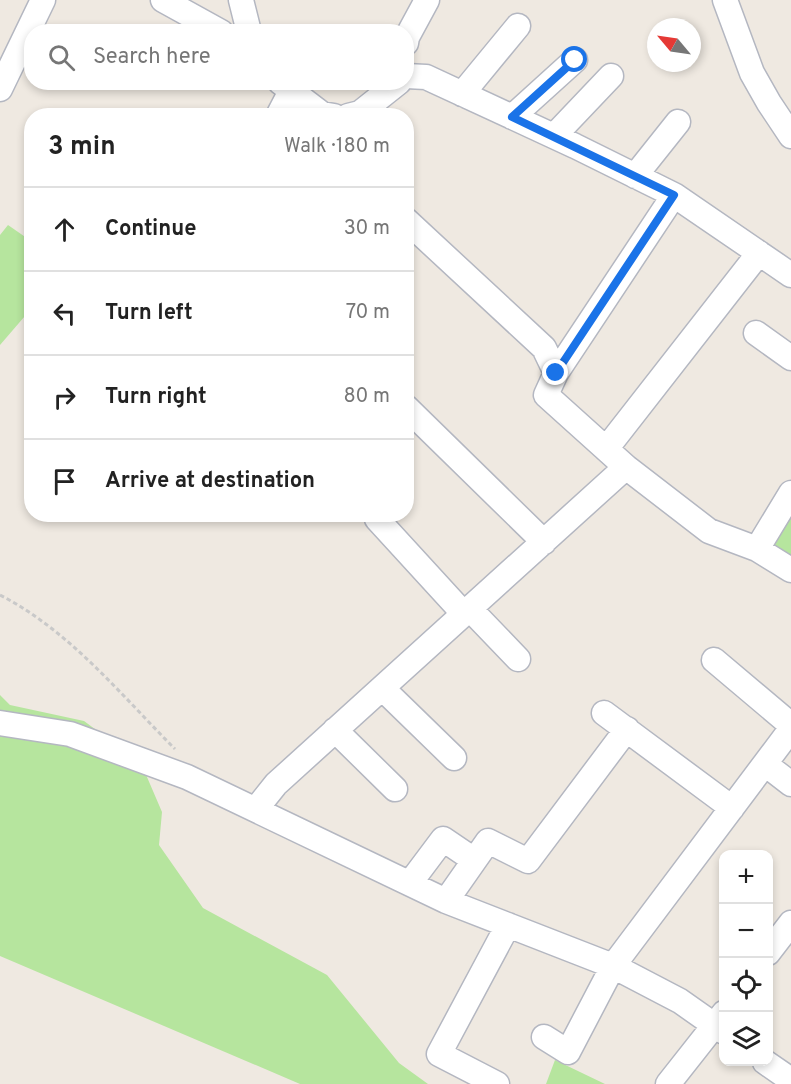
<!DOCTYPE html>
<html lang="en">
<head>
<meta charset="utf-8">
<style>
  :root { --surface:#fff; --page:#f2f2f2; --text:#222; --muted:#767676; --line:#e0e0e0 }
  body { margin:0; font-family:Overpass,sans-serif; background:var(--page); color:var(--text) }
  .controls { position:absolute; right:18px; bottom:18px; display:grid; overflow:hidden; border-radius:12px; box-shadow:0 3px 9px #0003 }
  .controls button { width:54px; height:54px; display:grid; place-items:center; padding:0; border:0; border-bottom:2px solid var(--line); background:var(--surface); color:var(--text); font:30px sans-serif }
  .compass { position:absolute; left:647px; top:18px; width:54px; height:54px; border-radius:50%; background:var(--surface); box-shadow:0 3px 9px #0003; rotate:299deg }
  .stop { position:absolute; width:18px; height:18px; margin:-14px; border:4px solid #1a73e8; border-radius:50%; background:#fff }
  .stop.end { background:#1a73e8; border-color:#fff; box-shadow:0 2px 6px #0008 }
  .list { margin:0; padding:0; list-style:none }
  h2 { display:flex; justify-content:space-between; align-items:center; height:78px; margin:0; padding:0 24px; font-size:26px }
  h2 small { font-size:20px; font-weight:400; color:var(--muted) }
  .list li { display:grid; grid-template-columns:39px 1fr auto; gap:18px; align-items:center; box-sizing:border-box; height:84px; padding:0 24px; border-top:2px solid var(--line) }
  .list b { display:block; font-size:22px; white-space:nowrap }
  .list em { font-size:20px; font-style:normal; color:var(--muted) }
  .icon { flex:none; width:33px; height:33px; fill:none; stroke:currentColor; stroke-width:2; stroke-linecap:round; stroke-linejoin:round }
  .map { position:relative; flex:none; width:791px; height:1084px; overflow:hidden }
  .search { position:absolute; background:var(--surface); box-shadow:0 3px 9px #0003; left:24px; top:24px; width:390px; height:66px; display:flex; align-items:center; gap:15px; box-sizing:border-box; padding:0 21px; border-radius:24px; color:var(--muted); font-size:22px }
  .panel { position:absolute; background:var(--surface); box-shadow:0 3px 9px #0003; left:24px; top:108px; width:390px; height:414px; border-radius:24px }
  .map>svg:first-child { display:block }
  .green { fill:#b6e59e }
  .lines { fill:none; stroke-linecap:round; stroke-linejoin:round }
  .minor-casing { stroke:#b4b7c1; stroke-width:27 }
  .path { stroke:#c9c9c9; stroke-width:3; stroke-dasharray:4.5 3; stroke-linecap:butt }
  .minor { stroke:#fff; stroke-width:24 }
  .route { stroke:#1a73e8; stroke-width:8 }
</style>
</head>
<body>
<div class="map">
<svg width="791" height="1084" viewBox="0 0 791 1084">
  <rect width="100%" height="100%" fill="#efe9e1"/>
  <path class="green" d="M8,225L31,241V309L0,345V235Z
    M791,501V573L757,549Z
    M0,695L10,705L84,721L141,763L162,812L159,845L203,908L327,975L399,1063L428,1084H300L0,956Z
    M555,1060L605,1084H546Z"/>
  <g class="lines">
    <g class="minor-casing">
      <path id="minor" d="M163,0L221,32
        M241,0L249,32
        M725,0L752,73L769,103L791,136
        M406,43L407,37L427,0
        M406,76L426,77L575,146L674,195L791,275
        M280,82L322,114L334,116
        M0,89L43,0
        M462,94L518,26
        M278,116L291,91
        M348,116L360,113L399,82
        M512,117L575,60
        M554,136L611,76
        M635,176L678,122
        M674,195L556,373L546,395L626,467L709,531L757,549L791,570
        M406,220L544,348L556,373
        M756,333L791,358
        M406,407L544,542
        M606,449L759,253
        M377,519L464,614
        M757,549L791,493
        M470,609L518,659
        M714,660L791,725
        M382,688L454,758
        M604,713L732,808
        M0,723L70,734L187,777L446,901L613,966L680,1001L724,1032
        M335,730L395,789
        M765,764L791,784
        M256,809L276,784L626,467
        M410,883L443,839L474,860
        M446,901L488,841L528,861L627,729
        M768,953L791,923
        M544,1037L568,1052L613,966L791,729
        M765,1062L791,1080
        M497,1084L439,1054L508,925
        M668,1084L724,1013"/>
    </g>
    <path class="path" d="M0,595C70,631 121,695 175,749"/>
    <use href="#minor" class="minor"/>
  </g>
  <g class="lines">
    <path class="route" d="M556,373L674,195L512,117L575,60"/>
  </g>
</svg>
<div class="controls">
<button>+</button>
<button>−</button>
<button><svg class="icon" aria-label="locate" viewBox="0 0 24 24"><circle cx="12" cy="12" r="6"/><path d="M12 2v4M12 18v4M2 12h4M18 12h4"/></svg></button>
<button><svg class="icon" aria-label="layers" viewBox="0 0 24 24"><path d="M12 4l9 5-9 5-9-5zM3 14l9 5 9-5"/></svg></button>
</div>
<svg class="compass" viewBox="-18 -18 36 36"><path d="M0-13l5 13h-10z" fill="#e53935"/><path d="M0 13l5-13h-10z" fill="#767676"/></svg>
<div class="stop" style="left:575px;top:60px"></div>
<div class="stop end" style="left:556px;top:373px"></div>
<div class="search"><svg class="icon" aria-label="search" viewBox="0 0 24 24"><circle cx="10" cy="10" r="6"/><path d="M15 15l6 6"/></svg>Search here</div>
<section class="panel">
<h2>3 min<small>Walk · 180 m</small></h2>
<ul class="list">
<li><svg class="icon" aria-label="ahead" viewBox="0 0 24 24"><path d="M12 20V5M6 11l6-6 6 6"/></svg><div><b>Continue</b></div><em>30 m</em></li>
<li><svg class="icon" aria-label="left" viewBox="0 0 24 24"><path d="M17 20v-9H6M10 6l-5 5 5 5"/></svg><div><b>Turn left</b></div><em>70 m</em></li>
<li><svg class="icon" aria-label="right" viewBox="0 0 24 24"><path d="M7 20v-9h11M14 6l5 5-5 5"/></svg><div><b>Turn right</b></div><em>80 m</em></li>
<li><svg class="icon" aria-label="arrive" viewBox="0 0 24 24"><path d="M6 21V4h12l-3 4 3 4H6"/></svg><div><b>Arrive at destination</b></div></li>
</ul>
</section>
</div>
</body>
</html>
